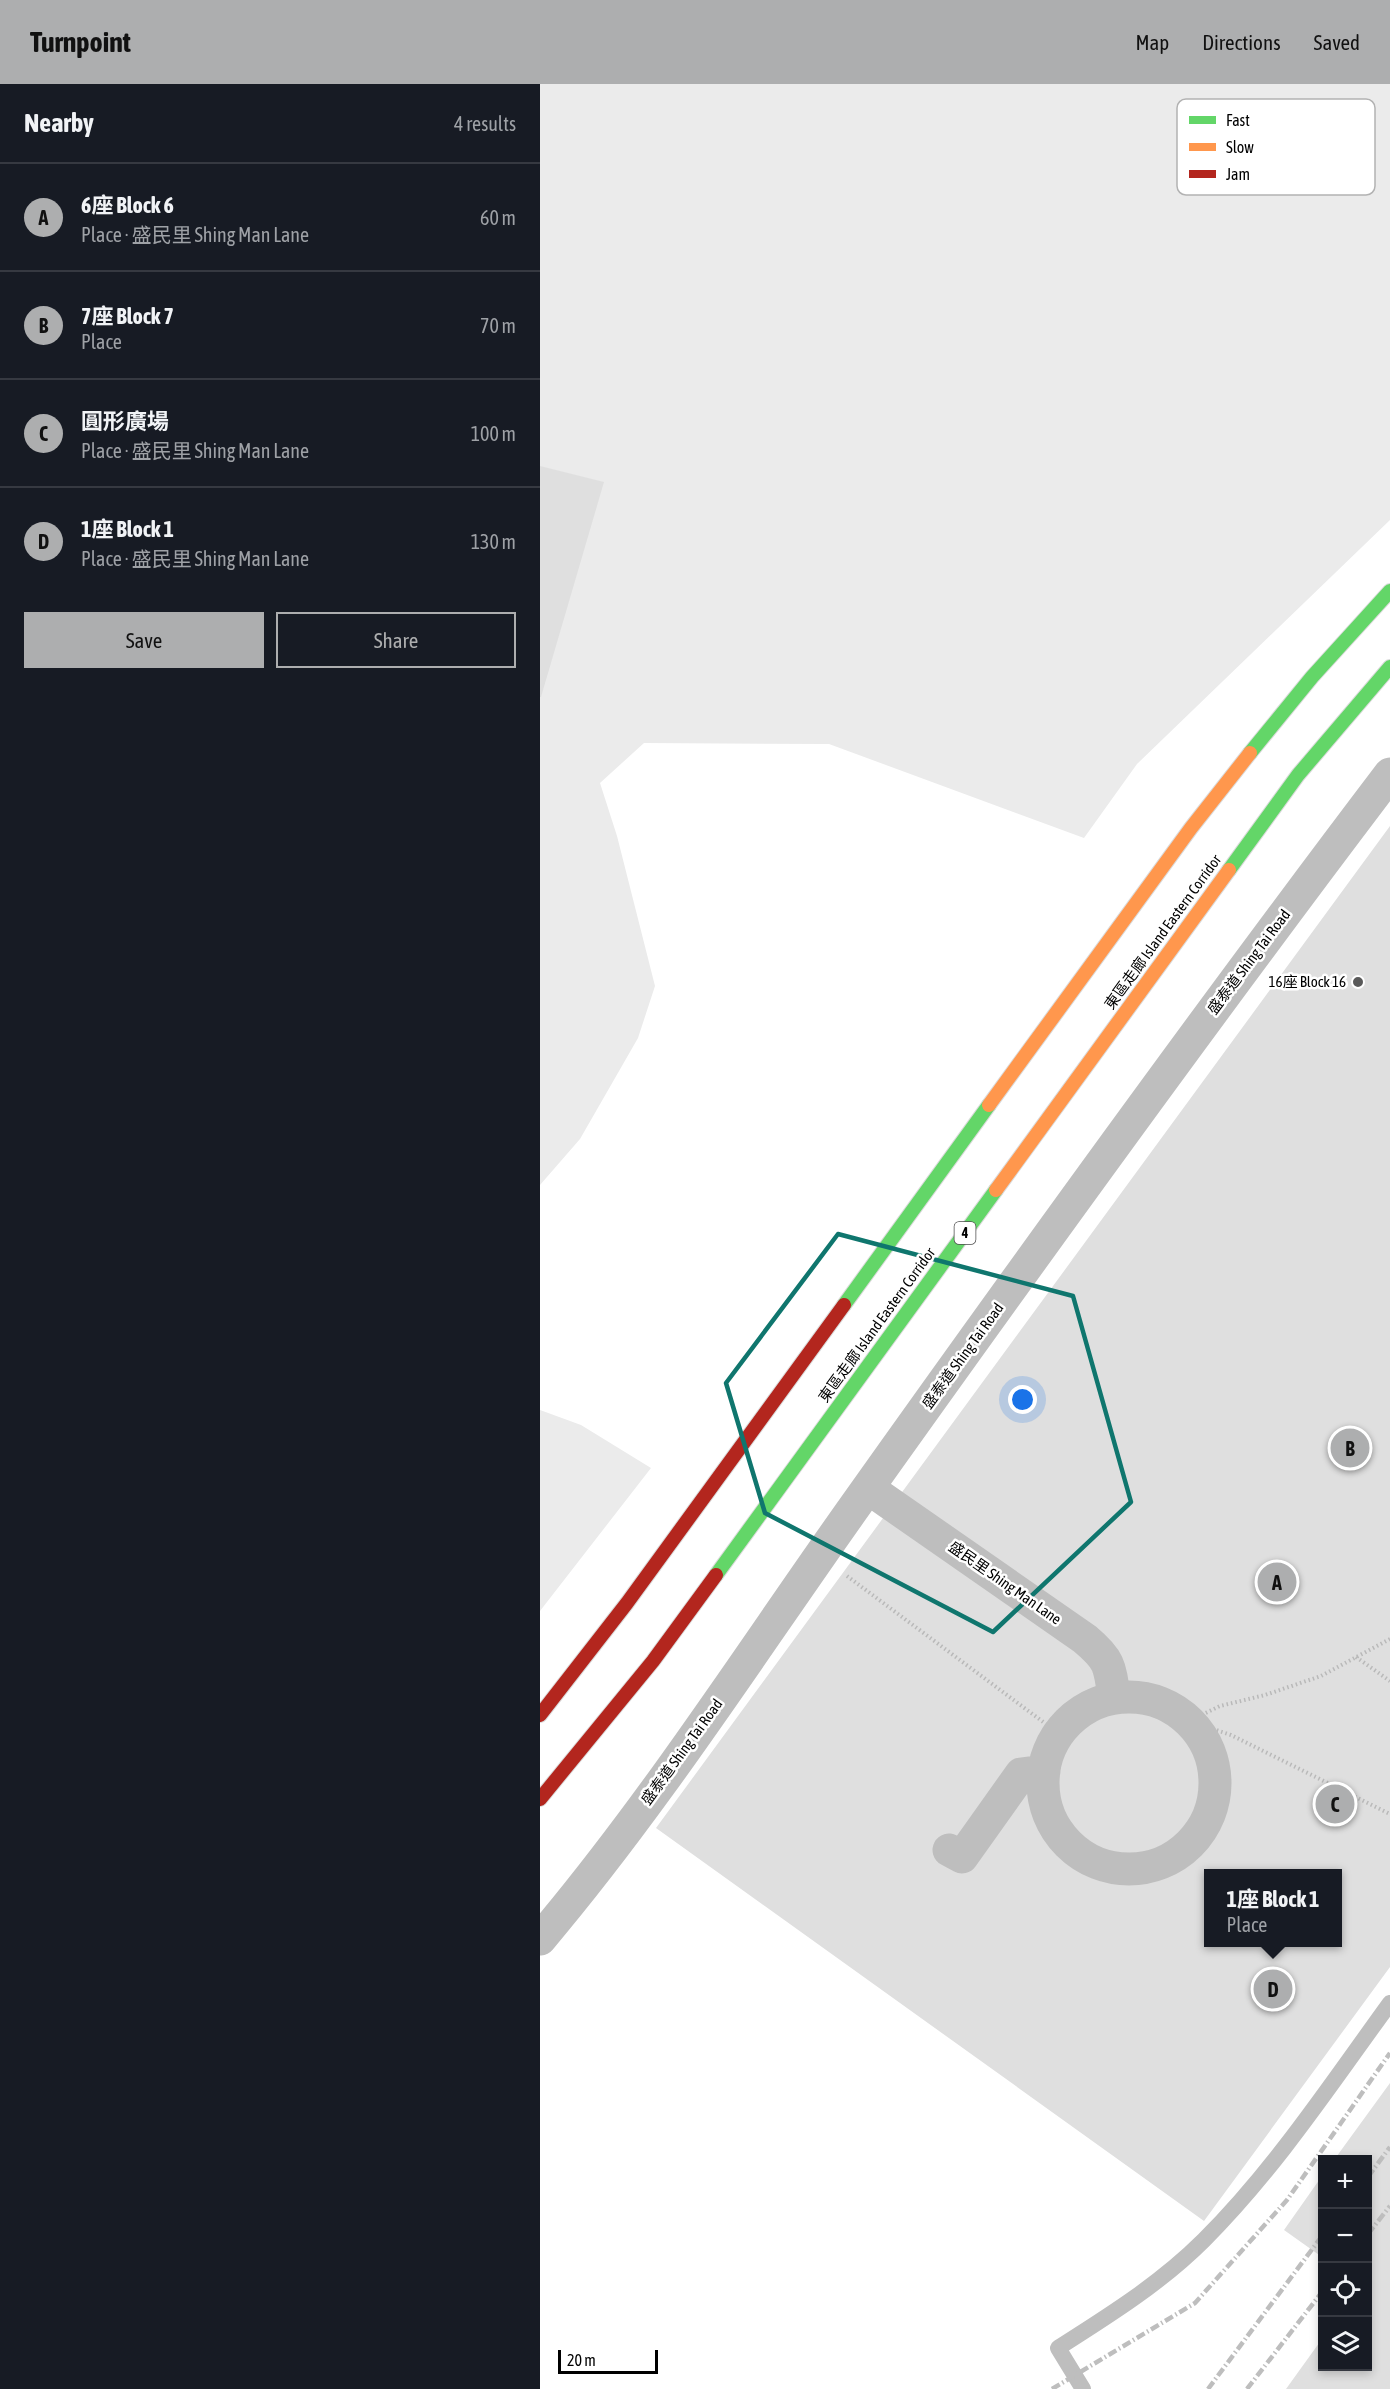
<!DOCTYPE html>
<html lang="en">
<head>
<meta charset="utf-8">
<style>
  :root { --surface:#171b24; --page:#242831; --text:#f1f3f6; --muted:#9ea1a6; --line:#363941; --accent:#adaeaf }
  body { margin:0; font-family:"Asap Condensed","Noto Sans TC",sans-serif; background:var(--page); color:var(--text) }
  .controls { position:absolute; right:18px; bottom:18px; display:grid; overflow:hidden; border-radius:0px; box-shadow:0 3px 9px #0003 }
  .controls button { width:54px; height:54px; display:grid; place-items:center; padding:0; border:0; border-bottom:2px solid var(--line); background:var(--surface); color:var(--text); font:30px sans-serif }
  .scale { position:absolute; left:18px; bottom:15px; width:100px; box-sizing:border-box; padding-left:6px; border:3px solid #000; border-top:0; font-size:16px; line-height:21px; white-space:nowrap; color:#000; -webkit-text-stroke:4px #fff; paint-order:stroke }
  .you { position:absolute; left:483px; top:1316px; width:21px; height:21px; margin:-15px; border:4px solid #fff; border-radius:50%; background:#1a73e8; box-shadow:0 0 0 9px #1a73e833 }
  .badge { display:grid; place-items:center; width:39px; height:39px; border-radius:50%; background:var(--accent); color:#111; font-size:20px; font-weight:700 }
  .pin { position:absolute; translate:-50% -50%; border:3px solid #fff; box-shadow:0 2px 6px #0006 }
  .popup { position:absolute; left:664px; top:1785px; width:138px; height:78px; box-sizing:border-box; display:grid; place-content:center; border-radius:0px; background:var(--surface); filter:drop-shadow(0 2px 4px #0005); font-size:20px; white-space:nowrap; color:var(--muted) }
  .popup b { font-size:22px; color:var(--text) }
  .popup::after { content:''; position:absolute; left:50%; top:100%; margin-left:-12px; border:12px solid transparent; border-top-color:var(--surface) }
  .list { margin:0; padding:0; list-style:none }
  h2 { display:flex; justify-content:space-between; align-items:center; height:78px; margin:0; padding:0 24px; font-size:26px }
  h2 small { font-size:20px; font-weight:400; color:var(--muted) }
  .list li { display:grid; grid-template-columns:39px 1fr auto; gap:18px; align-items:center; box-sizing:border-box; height:108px; padding:0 24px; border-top:2px solid var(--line) }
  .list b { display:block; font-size:22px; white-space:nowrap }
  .list p { margin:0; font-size:20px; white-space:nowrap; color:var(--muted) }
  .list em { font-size:20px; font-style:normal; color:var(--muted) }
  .actions { display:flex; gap:12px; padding:18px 24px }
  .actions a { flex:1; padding:14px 0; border:2px solid var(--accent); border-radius:0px; text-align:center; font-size:21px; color:var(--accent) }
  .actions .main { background:var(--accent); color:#111 }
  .icon { flex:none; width:33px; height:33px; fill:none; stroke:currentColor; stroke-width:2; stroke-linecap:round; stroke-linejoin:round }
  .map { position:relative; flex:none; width:850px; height:2305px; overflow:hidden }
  header { display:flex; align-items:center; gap:36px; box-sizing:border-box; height:84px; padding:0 30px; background:var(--accent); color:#111 }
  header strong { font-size:28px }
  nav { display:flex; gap:33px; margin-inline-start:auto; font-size:21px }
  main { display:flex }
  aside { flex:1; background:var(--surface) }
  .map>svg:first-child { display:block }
  .green { fill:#ebebeb }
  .building { fill:#dfdfdf; fill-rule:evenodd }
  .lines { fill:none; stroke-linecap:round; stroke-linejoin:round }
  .fast-casing { stroke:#dbdbdb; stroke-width:16 }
  .slow-casing { stroke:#dbdbdb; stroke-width:16 }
  .jam-casing { stroke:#dbdbdb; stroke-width:16 }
  .path { stroke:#b9b9b9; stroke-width:4; stroke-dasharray:1.5 3; stroke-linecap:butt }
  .lane { stroke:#bebebe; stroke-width:16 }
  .street { stroke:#bebebe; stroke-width:33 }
  .fast { stroke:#63d668; stroke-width:14 }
  .slow { stroke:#ff974d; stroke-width:14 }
  .jam { stroke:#b3261e; stroke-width:14 }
  .rail { stroke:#bebebe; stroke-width:4.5; stroke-dasharray:9 3 1.5 3; stroke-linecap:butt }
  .marked { fill:none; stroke:#0f766e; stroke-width:4.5; stroke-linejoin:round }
  .poi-dot { fill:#595959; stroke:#fff; stroke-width:2 }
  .labels { text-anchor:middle; stroke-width:5; stroke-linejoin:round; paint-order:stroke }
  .shield { fill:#fff; stroke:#4c4c4c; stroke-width:1.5 }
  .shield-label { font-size:14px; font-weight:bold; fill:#000 }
  .street-label { font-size:15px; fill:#000; stroke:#fff }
  .poi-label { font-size:15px; fill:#000; stroke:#fff; text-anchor:end }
  .key { fill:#fff; stroke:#b2b2b2; stroke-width:1.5 }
  .key-label { font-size:16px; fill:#000 }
</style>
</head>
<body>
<header>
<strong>Turnpoint</strong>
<nav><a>Map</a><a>Directions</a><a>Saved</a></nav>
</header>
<main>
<aside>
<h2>Nearby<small>4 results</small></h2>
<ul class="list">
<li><span class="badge">A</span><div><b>6座 Block 6</b><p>Place · 盛民里 Shing Man Lane</p></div><em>60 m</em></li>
<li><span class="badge">B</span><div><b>7座 Block 7</b><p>Place</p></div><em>70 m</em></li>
<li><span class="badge">C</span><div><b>圓形廣場</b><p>Place · 盛民里 Shing Man Lane</p></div><em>100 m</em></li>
<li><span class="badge">D</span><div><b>1座 Block 1</b><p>Place · 盛民里 Shing Man Lane</p></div><em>130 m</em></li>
</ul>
<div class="actions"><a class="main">Save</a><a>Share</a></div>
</aside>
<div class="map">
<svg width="850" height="2305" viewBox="0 0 850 2305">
  <rect width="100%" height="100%" fill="#fff"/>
  <path class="green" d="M0,0H850V436L597,680L544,754L289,660L104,659L60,699L77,752L115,902L98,954L40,1055L0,1101Z
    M0,1326L41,1341L111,1384L0,1527Z"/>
  <path class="building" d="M0,382L64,398L1,613H0Z
    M850,742V1883L664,2137L116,1744ZM668,1790H798V1858H668Z
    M850,1999V2305H746L782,2255V2282H828V2076H794Z
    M782,2092V2173L744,2146Z"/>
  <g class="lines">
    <g class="fast-casing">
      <path id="fast" d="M710,669L772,593L850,507
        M689,786L758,691L850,583
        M304,1221L449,1021
        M176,1491L456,1106"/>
    </g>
    <g class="slow-casing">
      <path id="slow" d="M449,1021L651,744L710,669
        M456,1106L689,786"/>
    </g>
    <g class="jam-casing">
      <path id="jam" d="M0,1631L87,1519L304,1221
        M0,1715L113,1577L176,1491"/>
    </g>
    <path class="path" d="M307,1492L518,1649
      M850,1555L781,1592L725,1611L680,1622L649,1637L691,1651L850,1730
      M816,1573L850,1597"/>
    <path class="lane" d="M543,2305L518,2264C570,2231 621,2199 664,2156C735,2085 791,2000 850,1919"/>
    <path class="street" d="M328,1404L545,1555C570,1576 570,1582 574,1614
      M503 1699a86 86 0 1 1 172 0a86 86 0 1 1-172 0Z
      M409,1766L422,1773L481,1690L504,1687
      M0,1855C115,1719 212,1567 315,1422C490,1176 667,931 850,690"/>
    <use href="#fast" class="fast"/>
    <use href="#slow" class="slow"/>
    <use href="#jam" class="jam"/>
    <path class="rail" d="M828,2093L850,2063
      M828,2150L850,2122
      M512,2305L655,2219L747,2116L850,1969
      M668,2305L782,2152
      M707,2305L782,2208"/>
  </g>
  <path class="marked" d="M298,1150L533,1212L591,1418L453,1548L225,1429L186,1299Z"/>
  <circle class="poi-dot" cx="818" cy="898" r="6"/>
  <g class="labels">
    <rect class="shield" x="414.5" y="1138" width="21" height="22" rx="4.5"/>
    <g class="shield-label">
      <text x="425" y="1154">4</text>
    </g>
    <g class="street-label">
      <text transform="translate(623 848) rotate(-54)" y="5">東區走廊 Island Eastern Corridor</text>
      <text transform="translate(709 878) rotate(-53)" y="5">盛泰道 Shing Tai Road</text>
      <text transform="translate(337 1241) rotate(-54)" y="5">東區走廊 Island Eastern Corridor</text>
      <text transform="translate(423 1272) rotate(-54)" y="5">盛泰道 Shing Tai Road</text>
      <text transform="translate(465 1499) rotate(35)" y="5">盛民里 Shing Man Lane</text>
      <text transform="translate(142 1668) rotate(-54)" y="5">盛泰道 Shing Tai Road</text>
    </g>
    <g class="poi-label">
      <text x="806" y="903">16座 Block 16</text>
    </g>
  </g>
  <rect x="637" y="15" width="198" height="96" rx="9" class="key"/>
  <rect x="649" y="32" width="27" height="8" fill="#63d668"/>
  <rect x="649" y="59" width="27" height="8" fill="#ff974d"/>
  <rect x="649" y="86" width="27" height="8" fill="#b3261e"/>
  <g class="key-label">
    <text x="686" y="42">Fast</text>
    <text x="686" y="69">Slow</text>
    <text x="686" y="96">Jam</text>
  </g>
</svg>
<div class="controls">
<button>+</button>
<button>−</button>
<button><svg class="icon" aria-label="locate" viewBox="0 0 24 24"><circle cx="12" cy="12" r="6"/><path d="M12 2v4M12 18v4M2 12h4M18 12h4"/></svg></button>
<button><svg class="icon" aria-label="layers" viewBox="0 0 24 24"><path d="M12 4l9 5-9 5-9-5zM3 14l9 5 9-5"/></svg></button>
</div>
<div class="scale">20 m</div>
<div class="you"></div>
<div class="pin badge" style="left:737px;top:1498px">A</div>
<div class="pin badge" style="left:810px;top:1364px">B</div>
<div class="pin badge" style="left:795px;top:1720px">C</div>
<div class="pin badge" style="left:733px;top:1905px">D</div>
<div class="popup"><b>1座 Block 1</b>Place</div>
</div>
</main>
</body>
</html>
